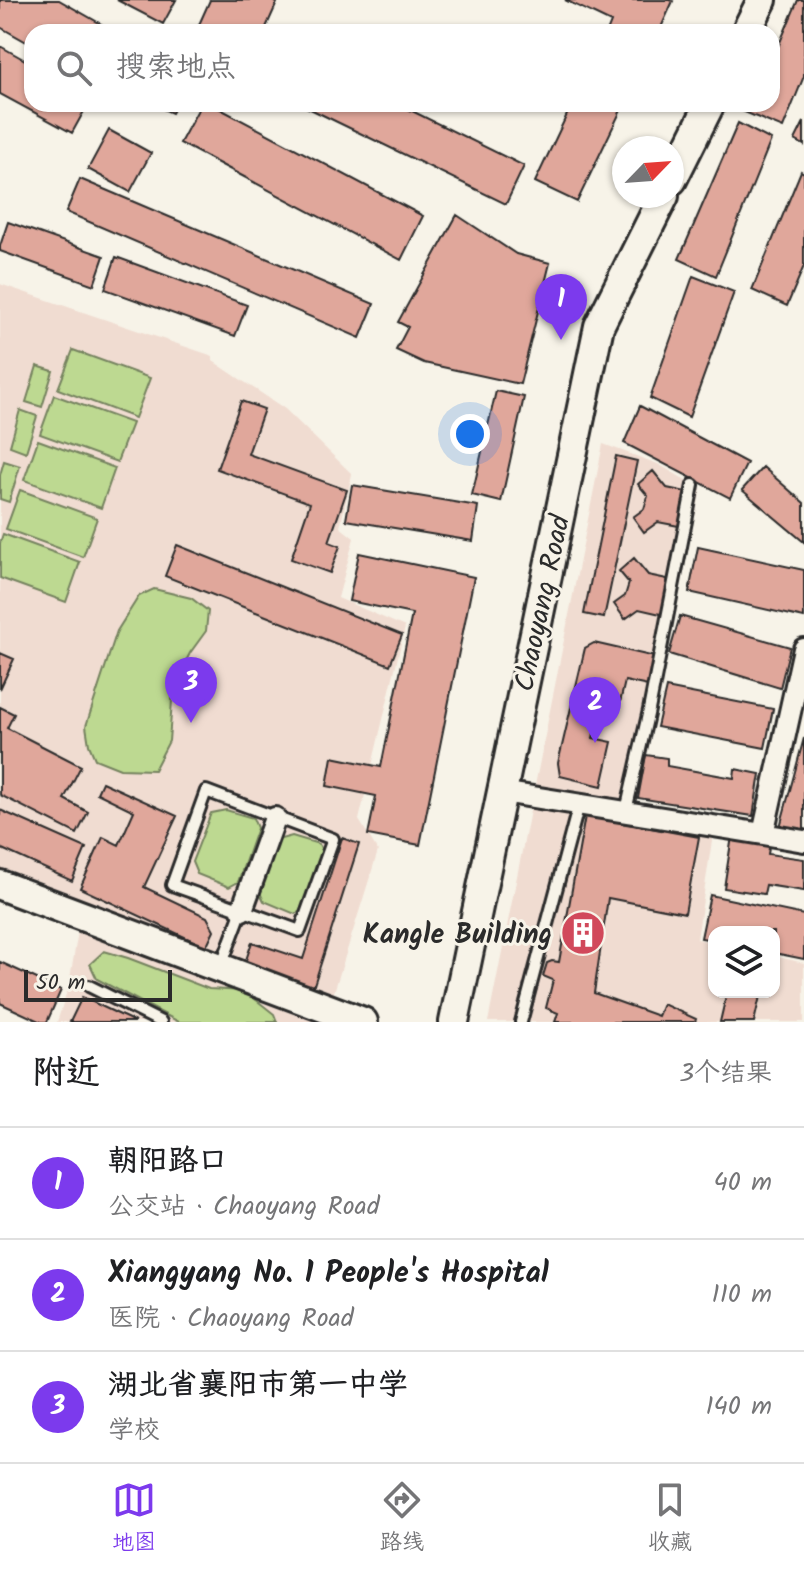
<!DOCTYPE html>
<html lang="zh">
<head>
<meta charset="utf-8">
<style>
  :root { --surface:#fff; --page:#f6f6f6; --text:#202124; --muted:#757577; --line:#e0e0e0; --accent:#7c3aed }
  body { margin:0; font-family:Kalam,"LXGW WenKai TC",sans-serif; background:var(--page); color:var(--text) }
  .controls { position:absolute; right:24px; bottom:24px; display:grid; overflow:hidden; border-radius:16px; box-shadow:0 2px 6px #0004 }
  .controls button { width:72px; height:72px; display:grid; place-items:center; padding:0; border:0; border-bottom:2px solid var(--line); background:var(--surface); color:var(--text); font:40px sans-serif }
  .compass { position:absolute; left:612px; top:136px; width:72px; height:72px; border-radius:50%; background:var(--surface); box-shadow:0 2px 6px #0004; rotate:65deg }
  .scale { position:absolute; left:24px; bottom:20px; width:148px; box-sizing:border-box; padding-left:8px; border:4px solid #2b2b2b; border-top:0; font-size:22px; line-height:28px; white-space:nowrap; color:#2b2b2b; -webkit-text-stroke:6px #f7f3e8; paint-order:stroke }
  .you { position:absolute; left:470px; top:434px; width:28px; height:28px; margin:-20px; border:6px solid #fff; border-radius:50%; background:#1a73e8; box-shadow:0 0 0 12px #1a73e833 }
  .badge { display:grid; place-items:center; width:52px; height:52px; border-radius:50%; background:var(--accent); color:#fff; font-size:26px; font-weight:700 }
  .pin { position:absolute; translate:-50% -66px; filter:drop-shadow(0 2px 4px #0008) }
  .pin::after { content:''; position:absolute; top:42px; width:28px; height:24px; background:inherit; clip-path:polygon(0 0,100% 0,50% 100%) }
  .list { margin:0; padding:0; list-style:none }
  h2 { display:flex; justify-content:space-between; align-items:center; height:104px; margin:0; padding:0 32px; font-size:34px }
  h2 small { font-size:26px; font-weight:400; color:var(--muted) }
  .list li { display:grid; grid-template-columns:52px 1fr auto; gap:24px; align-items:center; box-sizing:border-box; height:112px; padding:0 32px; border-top:2px solid var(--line) }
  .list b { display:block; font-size:30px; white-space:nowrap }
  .list p { margin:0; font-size:26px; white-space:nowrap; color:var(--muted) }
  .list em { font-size:26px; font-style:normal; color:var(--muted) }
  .icon { flex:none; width:44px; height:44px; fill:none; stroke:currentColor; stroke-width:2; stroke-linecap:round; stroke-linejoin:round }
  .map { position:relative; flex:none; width:804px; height:1022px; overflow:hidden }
  .search { position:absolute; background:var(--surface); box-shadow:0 2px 6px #0004; left:24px; right:24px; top:24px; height:88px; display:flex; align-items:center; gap:20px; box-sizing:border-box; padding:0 28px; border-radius:24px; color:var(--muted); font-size:30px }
  .sheet { height:440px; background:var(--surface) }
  nav { display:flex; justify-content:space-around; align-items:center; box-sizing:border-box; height:112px; border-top:2px solid var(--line); background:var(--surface); font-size:22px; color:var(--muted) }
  nav a { display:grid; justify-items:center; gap:4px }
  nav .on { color:var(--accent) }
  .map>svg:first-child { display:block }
  .built { fill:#f0dcd1 }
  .green { fill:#bdd991; stroke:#74825e; stroke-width:2 }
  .building { fill:#e0a79b; stroke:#2b2b2b; stroke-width:2 }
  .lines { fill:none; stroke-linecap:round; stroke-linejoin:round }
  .lane-casing { stroke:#2b2b2b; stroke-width:16 }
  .street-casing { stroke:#2b2b2b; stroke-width:26 }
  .secondary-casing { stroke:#2b2b2b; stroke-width:34 }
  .lane { stroke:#f7f3e8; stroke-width:10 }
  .street { stroke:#f7f3e8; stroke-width:20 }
  .secondary { stroke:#f7f3e8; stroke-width:28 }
  .labels { text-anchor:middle; stroke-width:6; stroke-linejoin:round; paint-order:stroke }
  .street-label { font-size:28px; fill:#2b2b2b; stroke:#f7f3e8 }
  .poi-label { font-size:28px; font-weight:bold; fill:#2b2b2b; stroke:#f7f3e8; text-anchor:end }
</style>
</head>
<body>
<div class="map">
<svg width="804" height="1022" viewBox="0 0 804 1022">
  <rect width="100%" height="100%" fill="#f7f3e8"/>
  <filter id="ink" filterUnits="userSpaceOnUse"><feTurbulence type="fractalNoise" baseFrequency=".0125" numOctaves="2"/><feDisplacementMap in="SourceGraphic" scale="16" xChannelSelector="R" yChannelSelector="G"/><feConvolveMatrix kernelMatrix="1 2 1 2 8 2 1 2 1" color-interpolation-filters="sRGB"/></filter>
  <g filter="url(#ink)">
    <path class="built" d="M0,284L213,356V361L285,409L352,474L340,527L354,538L338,598L405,627L359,820L378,851L329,1008L363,1022H57L69,985L79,925L0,885Z
      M603,444L658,464L701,489L629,820L713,834L697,939L714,943V992H774V956L804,963V1022H488Z"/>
    <path class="green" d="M73,350L150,378L135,418L58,389Z
      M37,366L53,371L42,407L26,402Z
      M54,395L132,423L117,462L40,434Z
      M20,410L37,416L26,452L10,446Z
      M38,440L115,468L101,508L24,480Z
      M4,461L20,466L9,502L0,499V475Z
      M20,490L97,518L83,557L6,529Z
      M3,534L80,562L66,602L0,578V543Z
      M154,589L191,598L208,611L206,631L190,653L173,687L169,741L154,770L120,769L95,759L89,745L86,726L117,631L139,596Z
      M226,810L253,818L257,828L238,882L229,887L197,874L192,862L211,813Z
      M292,836L319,844L324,854L304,909L295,914L264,901L258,889L277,840Z
      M104,951L128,958L209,989L245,991L274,1014L277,1022H179L97,979L90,964Z"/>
    <path class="building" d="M0,0H59L115,32H32V45L0,27Z
      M117,0H176L163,24Z
      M210,0H272L277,3L264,32H204L197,29Z
      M565,0H670L673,1L659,32H607L611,22Z
      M798,0H804V76L783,128L742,111L745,104H772V44L778,47Z
      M0,46L32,64V104H88L72,133L0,94Z
      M152,104H177L172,113Z
      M201,104H211L423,216L401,260L180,143Z
      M300,104H398L524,166L506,204Z
      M572,104H624L577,202L535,182Z
      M804,122V145L795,140Z
      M738,123L771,140L716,276L679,259Z
      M109,130L151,153L130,192L88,169Z
      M801,171L804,173V266L787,306L752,290Z
      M80,179L374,304L360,338L66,212Z
      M457,215L516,254L550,263L520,384L424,363L396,350L408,327L398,322Z
      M8,222L104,256L94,285L0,251V246Z
      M116,257L247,305L235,336L105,289Z
      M693,276L734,292L689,417L650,398Z
      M496,391L524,397L501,502L472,495Z
      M241,401L264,409L248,454L347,490L329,542L340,546L330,573L291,559L310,503L217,469Z
      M640,406L747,463L730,498L624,443Z
      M616,456L637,461L604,618L584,614Z
      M763,467L804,503V542L742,490Z
      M653,471L667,488L691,493L684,527L658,522L644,532L633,517L644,509L648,496L638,484Z
      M352,485L478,506L473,541L346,520Z
      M177,545L402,635L390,665L165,576Z
      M698,547L804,570V618L689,592Z
      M359,553L474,577L420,845L368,835L376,796L327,786L332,757L381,767L412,614L349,601Z
      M634,558L648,575L672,580L665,615L639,609L625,619L614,604L625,596L629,583L619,571Z
      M680,616L790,647L780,688L669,654Z
      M594,643L655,657L648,686L625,681L619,707L601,703L593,738L612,742L602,786L560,776L558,763L585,648Z
      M0,653L14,659L0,689Z
      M666,688L773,709L765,748L657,727Z
      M0,707L14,714L7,728L81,766L64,799L88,812L77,834L0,795Z
      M804,738V833L780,827Z
      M646,755L667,758V766L734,778L735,769L760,774L753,816L638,798Z
      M102,782L177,816L144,887L207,917L214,930L206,947L80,888L103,837L119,845L134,811L97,793Z
      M0,810L86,848L72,881L0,848Z
      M585,816L699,837L685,913L608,898L594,993L658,1016L663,1004L696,1019L695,1022H555L558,1013L546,1008L553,980L543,976L547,963L552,961L559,962Z
      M732,836L770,842L768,854L804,859V891L766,885L764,894L724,888Z
      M342,838L359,844L313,988L244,966L252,942L303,959Z
      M710,895L804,915V959L774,953V932H714V940L701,938Z
      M0,962L61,990L47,1022H41L0,1003Z
      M727,992H761L754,1022H720Z
      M82,997L135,1022H70Z"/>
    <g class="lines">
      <g class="lane-casing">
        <path id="lane" d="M626,811L649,710L693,485
          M221,966L242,910L300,931L333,839L206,791L172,885L242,910
          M89,986L161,1022
          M521,1022L579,804"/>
      </g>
      <g class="street-casing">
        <path id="street" d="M502,792L763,834L804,649
          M763,834L804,841
          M242,910L275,818"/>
      </g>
      <g class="secondary-casing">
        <path id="secondary" d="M746,32L762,0
          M672,180L710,104
          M0,885L363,1022
          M454,1022L599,326L664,196"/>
      </g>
      <use href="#lane" class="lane"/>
      <use href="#street" class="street"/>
      <use href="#secondary" class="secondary"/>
    </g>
  </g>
  <defs>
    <g id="building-disc" transform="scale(2.3)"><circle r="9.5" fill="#d1495b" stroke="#f7f3e8"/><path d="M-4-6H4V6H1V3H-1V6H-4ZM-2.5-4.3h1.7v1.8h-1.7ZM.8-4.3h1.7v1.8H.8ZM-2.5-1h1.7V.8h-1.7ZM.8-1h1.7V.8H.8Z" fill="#fff"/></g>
  </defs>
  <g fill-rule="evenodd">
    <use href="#building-disc" x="583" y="933"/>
  </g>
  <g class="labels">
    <g class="street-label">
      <text transform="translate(541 603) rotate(-78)" y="10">Chaoyang Road</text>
    </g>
    <g class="poi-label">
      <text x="552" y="943">Kangle Building</text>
    </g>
  </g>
</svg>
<div class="controls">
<button><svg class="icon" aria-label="layers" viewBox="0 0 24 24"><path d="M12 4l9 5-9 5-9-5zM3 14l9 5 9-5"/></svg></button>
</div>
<svg class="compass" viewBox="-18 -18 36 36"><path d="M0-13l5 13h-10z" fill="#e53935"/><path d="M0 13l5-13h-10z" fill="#757577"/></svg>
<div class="scale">50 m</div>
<div class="you"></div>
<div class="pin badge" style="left:561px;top:340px">1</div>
<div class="pin badge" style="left:595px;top:743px">2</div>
<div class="pin badge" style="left:191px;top:723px">3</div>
<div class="search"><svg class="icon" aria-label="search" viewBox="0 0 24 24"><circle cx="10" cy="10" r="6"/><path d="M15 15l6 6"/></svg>搜索地点</div>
</div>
<section class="sheet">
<h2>附近<small>3个结果</small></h2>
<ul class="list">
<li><span class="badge">1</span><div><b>朝阳路口</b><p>公交站 · Chaoyang Road</p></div><em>40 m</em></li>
<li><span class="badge">2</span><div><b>Xiangyang No. 1 People's Hospital</b><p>医院 · Chaoyang Road</p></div><em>110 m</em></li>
<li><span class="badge">3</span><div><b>湖北省襄阳市第一中学</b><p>学校</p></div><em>140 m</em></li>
</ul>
</section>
<nav>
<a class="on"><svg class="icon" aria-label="map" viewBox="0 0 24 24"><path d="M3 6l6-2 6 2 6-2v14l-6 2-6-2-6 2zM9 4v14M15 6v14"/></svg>地图</a>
<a><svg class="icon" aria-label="directions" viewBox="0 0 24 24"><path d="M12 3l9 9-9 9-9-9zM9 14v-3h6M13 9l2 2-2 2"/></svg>路线</a>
<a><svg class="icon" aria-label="saved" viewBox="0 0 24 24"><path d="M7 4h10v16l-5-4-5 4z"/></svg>收藏</a>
</nav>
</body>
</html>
